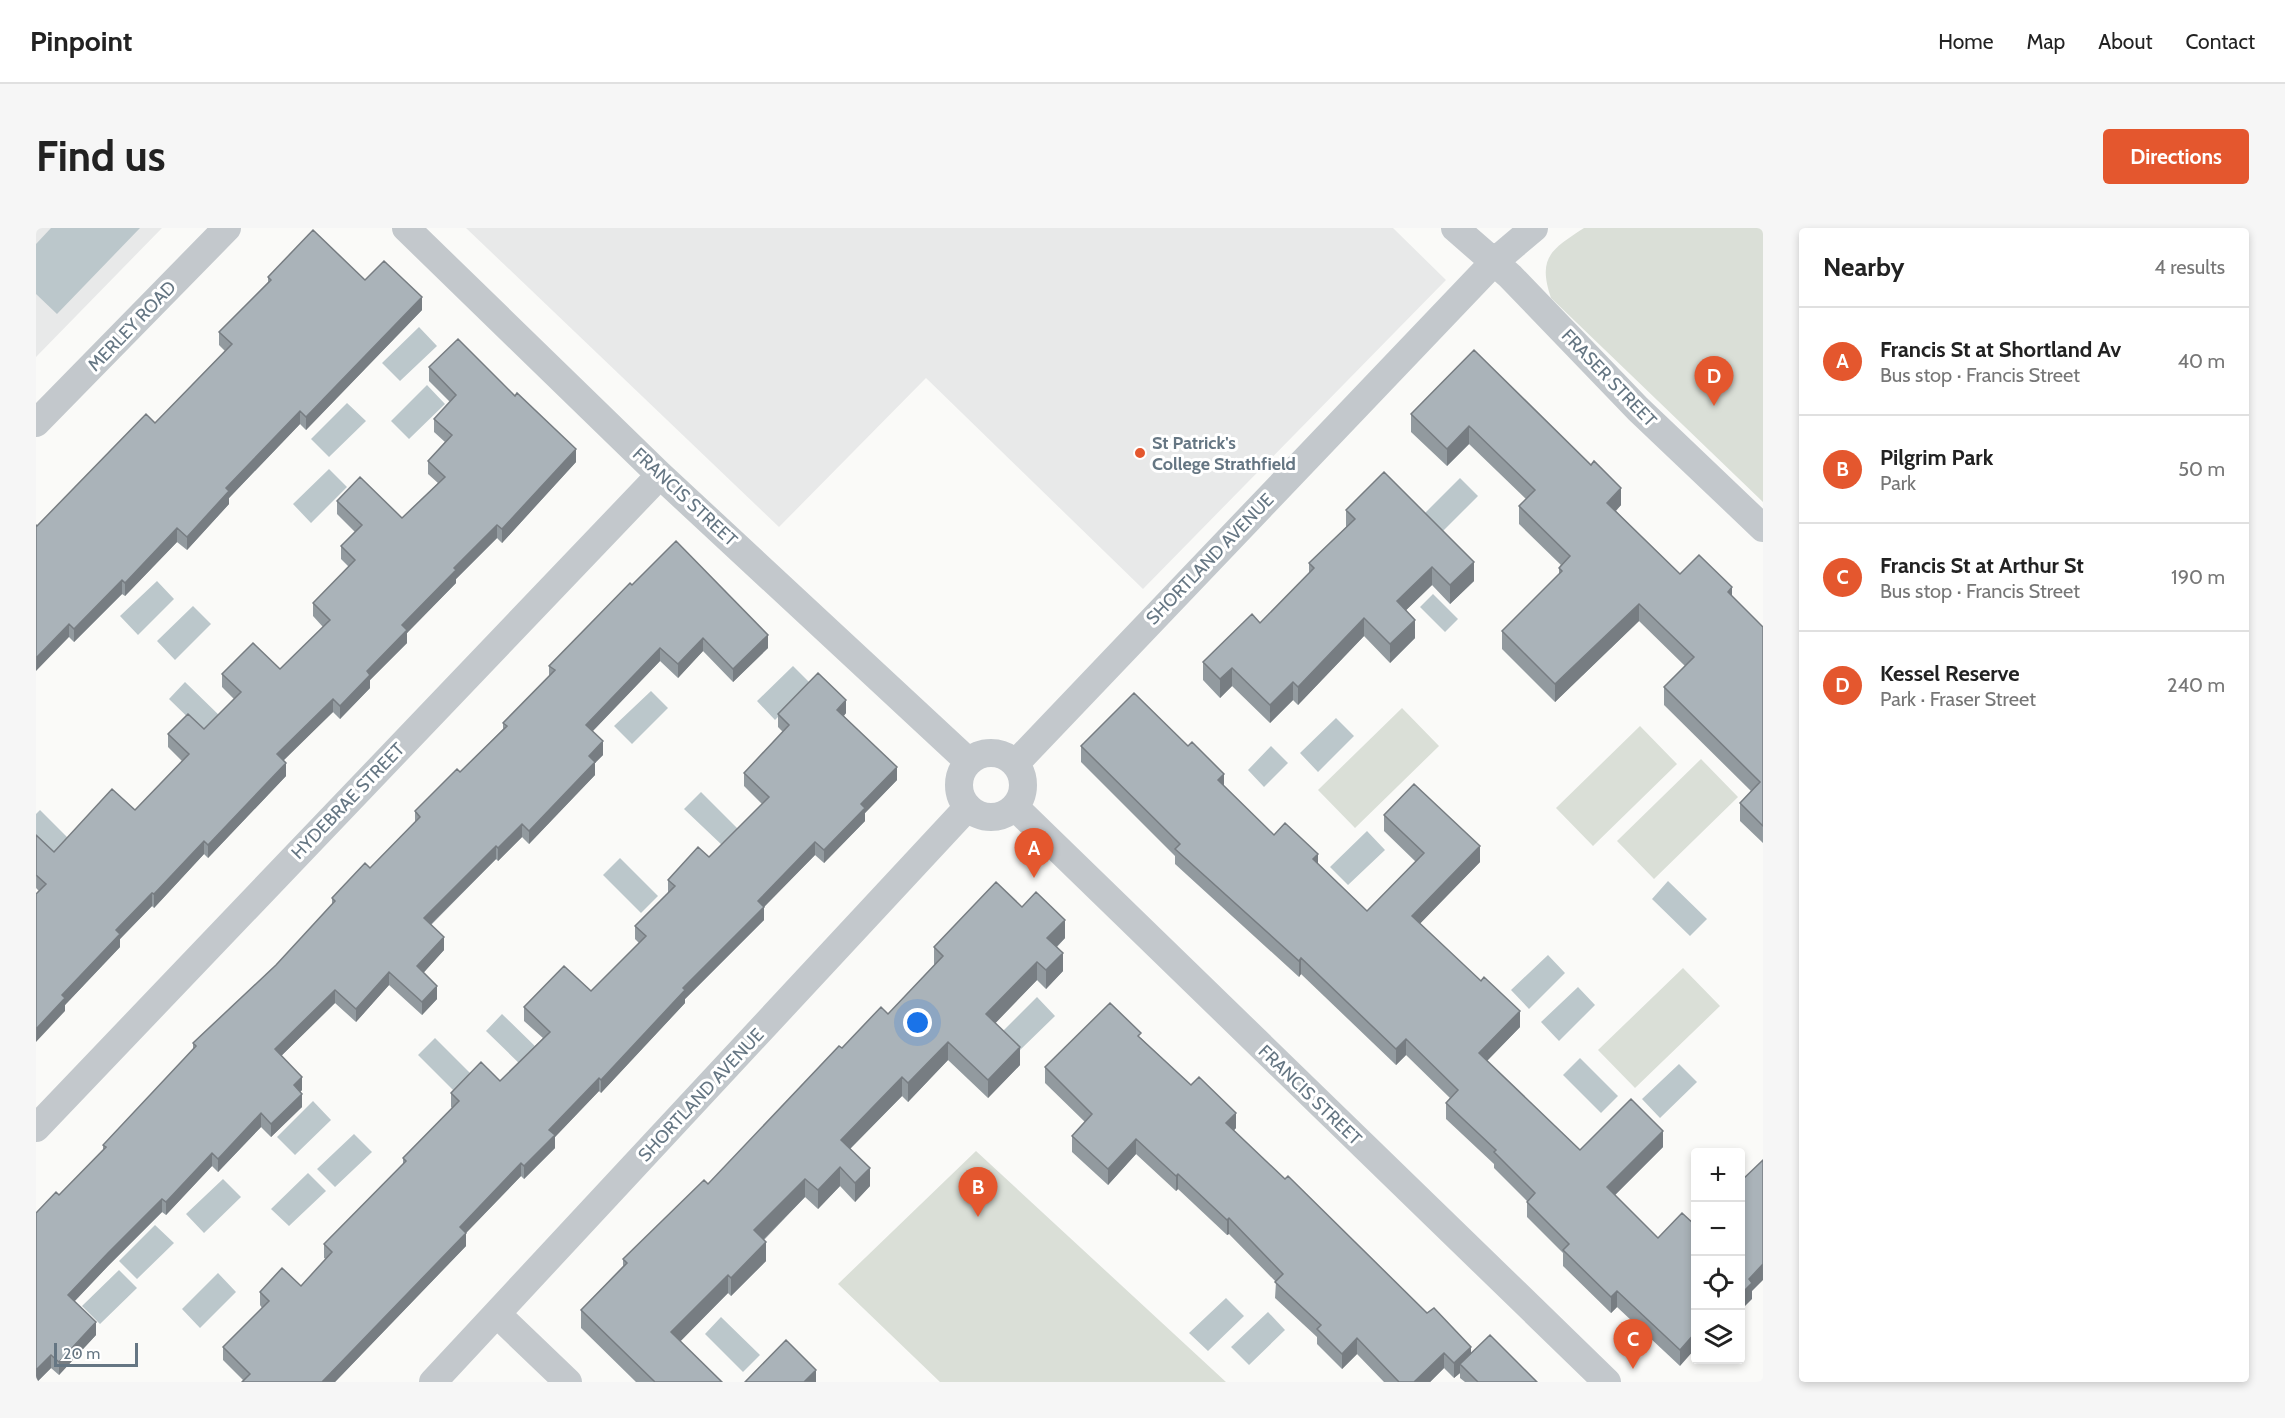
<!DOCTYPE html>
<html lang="en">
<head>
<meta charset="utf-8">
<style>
  :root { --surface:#fff; --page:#f6f6f6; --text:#222; --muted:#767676; --line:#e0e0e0; --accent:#e4572e }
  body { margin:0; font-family:Cabin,sans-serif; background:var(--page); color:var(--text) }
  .controls { position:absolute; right:18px; bottom:18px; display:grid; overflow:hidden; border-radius:6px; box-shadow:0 3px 9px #0003 }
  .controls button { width:54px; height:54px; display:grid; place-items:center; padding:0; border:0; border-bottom:2px solid var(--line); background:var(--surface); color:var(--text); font:30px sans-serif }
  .scale { position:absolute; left:18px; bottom:15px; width:84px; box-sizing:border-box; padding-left:6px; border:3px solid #657683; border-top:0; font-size:16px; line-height:21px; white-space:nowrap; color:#657683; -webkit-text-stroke:4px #fff; paint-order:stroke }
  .you { position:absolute; left:882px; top:795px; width:21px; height:21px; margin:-15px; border:4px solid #fff; border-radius:50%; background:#1a73e8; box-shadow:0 0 0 9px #1a73e833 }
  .badge { display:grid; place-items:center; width:39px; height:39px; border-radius:50%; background:var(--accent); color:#fff; font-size:20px; font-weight:700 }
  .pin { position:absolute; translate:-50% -50px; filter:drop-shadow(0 2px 3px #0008) }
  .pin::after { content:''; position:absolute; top:32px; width:21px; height:18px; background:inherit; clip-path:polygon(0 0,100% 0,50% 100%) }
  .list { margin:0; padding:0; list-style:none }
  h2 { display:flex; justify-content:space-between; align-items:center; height:78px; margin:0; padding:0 24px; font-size:26px }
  h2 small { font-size:20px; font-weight:400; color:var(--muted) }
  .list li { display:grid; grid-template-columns:39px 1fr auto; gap:18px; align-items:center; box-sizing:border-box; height:108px; padding:0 24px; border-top:2px solid var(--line) }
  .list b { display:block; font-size:22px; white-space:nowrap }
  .list p { margin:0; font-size:20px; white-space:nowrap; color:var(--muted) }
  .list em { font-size:20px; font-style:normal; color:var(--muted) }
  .icon { flex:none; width:33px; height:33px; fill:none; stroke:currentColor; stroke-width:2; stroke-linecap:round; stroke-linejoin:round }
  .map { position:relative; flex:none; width:1727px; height:1154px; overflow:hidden; border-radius:6px }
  header { display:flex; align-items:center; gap:36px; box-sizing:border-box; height:84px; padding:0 30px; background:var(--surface); border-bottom:2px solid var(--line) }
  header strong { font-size:28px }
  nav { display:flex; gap:33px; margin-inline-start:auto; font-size:21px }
  .intro { display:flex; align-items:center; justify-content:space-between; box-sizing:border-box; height:144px; padding:0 36px }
  h1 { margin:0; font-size:42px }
  .button { padding:15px 27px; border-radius:6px; background:var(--accent); color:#fff; font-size:21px; font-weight:700 }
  main { display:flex; gap:36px; padding:0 36px }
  aside { flex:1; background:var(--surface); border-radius:6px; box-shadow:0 3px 9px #0003 }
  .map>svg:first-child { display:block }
  .built { fill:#e8e9e9 }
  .green { fill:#dadfd7 }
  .water { fill:#bbc7cb }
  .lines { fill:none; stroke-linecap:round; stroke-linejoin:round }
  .minor { stroke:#c3c8cc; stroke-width:28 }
  .wall { fill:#929a9f }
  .shaded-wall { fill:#777d82 }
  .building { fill:#aab3b9; stroke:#777d82; stroke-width:1.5 }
  .poi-dot { fill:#e4572e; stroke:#fff; stroke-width:2 }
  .labels { text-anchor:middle; stroke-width:6; stroke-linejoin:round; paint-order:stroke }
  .street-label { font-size:18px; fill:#657683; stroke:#fff }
  .poi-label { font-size:18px; font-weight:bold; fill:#657683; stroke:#fff; text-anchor:start }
</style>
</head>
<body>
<header>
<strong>Pinpoint</strong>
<nav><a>Home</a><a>Map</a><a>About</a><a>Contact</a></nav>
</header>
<div class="intro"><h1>Find us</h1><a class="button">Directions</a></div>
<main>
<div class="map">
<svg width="1727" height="1154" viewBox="0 0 1727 1154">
  <rect width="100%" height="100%" fill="#fafaf8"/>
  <path class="built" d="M0,0H126L0,129Z
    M430,0H1357L1410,52L1107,361L890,150L743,299Z"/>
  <path class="green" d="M1548,0H1727V274L1515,70C1501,29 1516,21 1548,0Z
    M1366,480L1403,518L1319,600L1282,562Z
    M1604,498L1641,536L1557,618L1520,580Z
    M1665,531L1702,569L1618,651L1581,613Z
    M1647,740L1684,778L1599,860L1562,822Z
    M940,923L1190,1154H904L802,1056Z"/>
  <path class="water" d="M15,0H104L21,86L0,66V16Z
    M383,99L401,118L364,153L346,135Z
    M391,157L409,176L373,211L355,193Z
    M311,175L330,193L293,229L275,211Z
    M293,241L311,259L275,295L257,276Z
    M1424,250L1442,268L1406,304L1388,286Z
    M121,353L138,371L102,407L84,388Z
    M1397,366L1422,391L1409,404L1384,379Z
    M157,378L175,396L139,432L121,413Z
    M757,438L775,456L739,492L721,473Z
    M149,454L187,491L171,508L133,471Z
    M615,463L632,480L596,516L578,498Z
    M1300,490L1318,508L1282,544L1264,525Z
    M1235,518L1252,535L1228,559L1212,542Z
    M665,564L703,602L687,618L648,581Z
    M4,582L42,620L25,636L0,612V586Z
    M1331,603L1349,622L1312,657L1294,639Z
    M584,630L622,668L605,685L567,647Z
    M1632,653L1671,691L1654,708L1616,671Z
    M1512,727L1529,745L1493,781L1475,762Z
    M1542,759L1559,777L1523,813L1505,794Z
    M1001,769L1019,788L983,823L965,805Z
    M466,786L505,824L488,840L450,803Z
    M399,810L437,848L420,865L382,827Z
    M1544,830L1582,868L1565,885L1527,847Z
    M1643,836L1661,854L1624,890L1606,871Z
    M277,873L295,892L259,927L241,909Z
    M318,906L336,924L299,959L281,941Z
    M272,945L290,963L253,998L235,981Z
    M187,951L205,969L168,1005L150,986Z
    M119,997L138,1015L101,1051L83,1033Z
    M83,1042L101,1060L64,1096L46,1078Z
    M182,1045L200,1064L164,1100L146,1081Z
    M1190,1070L1208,1088L1172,1123L1153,1105Z
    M1232,1084L1249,1102L1213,1137L1195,1119Z
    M685,1089L724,1127L707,1144L669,1106Z"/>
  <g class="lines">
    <path class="minor" d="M370,0L624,247L933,534
      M1419,0L1474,48L1602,181L1727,300
      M0,195L191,0
      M923 557a32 32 0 1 1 64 0a32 32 0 1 1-64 0Z
      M979,536L1458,34L1498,0
      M979,579L1571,1154
      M0,900L624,247
      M461,1086L532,1154
      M397,1154L932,579"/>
  </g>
  <path class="wall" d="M232,49L329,52L386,82L270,202L264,196L193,270V276L151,322L141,314L89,368L86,366L38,414L33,409L1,298L119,195L189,123L183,117V104L232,54Z
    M1438,122L1585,277L1580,283L1644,346L1696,368L1727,399V615L1704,593V575L1715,563L1628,477V459L1649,438L1603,393L1519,474L1466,421V403L1523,347V340L1525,337L1483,296V278L1490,271L1433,216L1411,238L1375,204V186Z
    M393,139L540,234L466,315L461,310L420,351V355L371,405V415L334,452V460L304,491L297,484L247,532L250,548L172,630L168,626L118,680L116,678L84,711V719L29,777V783L3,663L0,660V607L18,624L99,582L146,533L132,519V506L168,501L198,471L186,459V446L244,441L287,399L277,388V375L313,339L305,331V318L319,304L301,286V273L366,290L402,255L392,246V233L409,214L398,204V191L414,174L393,153Z
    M1310,282L1438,353L1414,376L1396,357L1370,382L1379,410L1354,435L1328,408L1262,477L1257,472L1234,495L1196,458L1184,470L1167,452V434L1224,395L1273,345V335L1310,299Z
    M596,357L732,420L697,454L667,423L642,450L624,433L556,504L567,527L559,535V547L493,616L486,609L462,633L460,631L395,697L408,722L387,745L401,771L386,787L353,757L320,794L299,775L245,828L266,862L264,864L266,879L235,909L225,899L182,944L176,938L130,987L126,984L72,1038L38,1074L60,1107L23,1147L15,1140L1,1154L67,922V917L157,822V815L240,737L296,677V670L334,640L379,594V583L424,544L467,501V495L513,448V438Z
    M810,485L808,488L861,552L829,585V593L788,635L779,627L728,679V692L649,771V775L565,865L563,863L519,909V920L488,951L485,948L430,1005V1018L299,1154H206L207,1152L187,1132V1119L226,1080L224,1077V1064L265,1058L290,1031L288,1030V1016L367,937V930L416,880L415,879V865L464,853L507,810L488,793V779L555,763L603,715L599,711V698L632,665V652L673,629L726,576L708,558V545L747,504L742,499V486Z
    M1045,518H1152L1188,558L1238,607L1282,636L1331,683L1380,634L1348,603V587L1444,634L1384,695L1484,799L1451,833L1544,922L1627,919L1579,967L1622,1010L1646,985L1644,1138L1581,1079L1575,1085L1527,1038V1025L1491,989V973L1458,940V936L1410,891V875L1414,870L1370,827L1360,837L1265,746L1263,749L1139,636V628L1045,534Z
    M986,679L1029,710L1021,719L1027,743L1010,761L1001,752L959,795L984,837L952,870L912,832L872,874L866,868L814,921L834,958L819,974L804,958L782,981L769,969L728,1012L730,1033L695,1068L692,1065L644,1113L686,1154H600L545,1100V1082L587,1038V1031L672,956L806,820L852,786L898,738V719Z
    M1105,810L1200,900L1197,903L1435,1126L1501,1154H1429L1424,1150V1145L1418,1150L1408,1140L1394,1154H1348L1321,1126L1306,1141L1281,1116V1109L1239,1070L1240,1054L1193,1006L1191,1007L1142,961L1140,963L1100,926L1072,957L1036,924V908L1049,894L1009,855V839Z"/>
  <path class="shaded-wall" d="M386,69V82L270,202V189Z
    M264,183V196L193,270V276L151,322V309L190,260Z
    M1433,198V216L1411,238V221Z
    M540,221V234L466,315V301Z
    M1585,260V277L1571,292V275Z
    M461,297V310L420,351V355L371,405V415L334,452V460L304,491V478L366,397L418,340Z
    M141,300V314L89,368V355Z
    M1438,334V353L1414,376V357Z
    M1396,339V357L1361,391V373Z
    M86,352V366L38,414V401Z
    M1696,359V377L1692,364Z
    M1603,376V393L1519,474V456Z
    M1328,390V408L1262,477V459Z
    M1379,392V410L1354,435V416Z
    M33,396V409L0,443V430Z
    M732,407V420L697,454V441Z
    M667,410V423L642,450V436Z
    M624,420V433L550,510V497Z
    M1196,440V458L1184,470V451Z
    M1257,454V472L1234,495V477Z
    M297,471V484L241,539V526Z
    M810,472V485L801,495V482Z
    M567,513V527L559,535V547L493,616V603L553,528Z
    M250,535V548L172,630V617Z
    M861,539V552L829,585V593L788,635V622L825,576Z
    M1188,546V561L1182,552Z
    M486,596V609L462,633V620Z
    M168,613V626L118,680V666Z
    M779,614V627L728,679V692L649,771V775L565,865V852L647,760L722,673Z
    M460,618V631L388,703V690Z
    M1444,618V634L1376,704V688Z
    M1282,626V642L1277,631Z
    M116,665V678L84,711V719L29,777V783L0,814V801L26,767L80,702Z
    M1029,692V710L1011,728V710Z
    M408,709V722L381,752V738Z
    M1027,725V743L1010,761V742Z
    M1265,730V746L1263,749V733Z
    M1001,734V752L950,805V786Z
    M353,744V757L320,794V781Z
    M401,758V771L386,787V774Z
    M299,762V775L239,834V821Z
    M1484,783V799L1443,841V825Z
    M1370,811V827L1360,837V821Z
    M912,814V832L872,874V855Z
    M984,819V837L952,870V852Z
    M266,849V862L258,870V857Z
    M866,849V868L805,930V912Z
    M563,850V863L519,909V920L488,951V938L513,902Z
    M266,866V879L235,909V896Z
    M225,885V899L182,944V931Z
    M1200,885V900L1190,911V895Z
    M1627,903V919L1571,975V959Z
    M1100,911V926L1072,957V941Z
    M176,925V938L130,987V974Z
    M485,935V948L430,1005V1018L299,1154H286L424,999Z
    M804,939V958L782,981V962Z
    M834,940V958L819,974V955Z
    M1142,946V961L1140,963V948Z
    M769,951V969L718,1021V1002Z
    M126,971V984L72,1038L32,1080V1067L72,1025Z
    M1193,990V1006L1191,1007V992Z
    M730,1014V1033L695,1068V1050Z
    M1727,1036V1052L1716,1063V1071L1704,1083V1067L1713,1051Z
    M692,1047V1065L635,1123V1104Z
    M1581,1063V1079L1575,1085V1069Z
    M60,1094V1107L23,1147V1134Z
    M1659,1105V1121L1644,1138V1122Z
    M1321,1110V1126L1306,1141V1126Z
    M1435,1119V1134L1424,1136V1145L1418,1150V1135Z
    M1408,1125V1140L1394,1154H1378Z
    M15,1127V1140L1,1154H0V1142Z
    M780,1142V1154H768Z"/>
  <path class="building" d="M277,2L329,52L348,33L386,69L270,189L264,183L190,260L193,263L151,309L141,300L89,355L86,352L38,401L33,396L0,430V297L1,298L110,186L119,195L196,116L183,104L235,52L232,49Z
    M422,111L479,168L481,165L540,221L466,301L461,297L418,340L420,342L366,397L371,402L331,443L334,447L304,478L297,471L241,526L250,535L172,617L168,613L118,666L116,665L80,702L84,706L26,767L29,770L0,801V666L10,656L0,647V607L18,624L76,561L99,582L153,526L132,506L152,486L168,501L205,464L186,446L217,415L244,441L294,392L277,375L319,332L305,318L326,297L301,273L324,249L366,290L409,249L392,233L416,207L398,191L420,167L393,139Z
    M1438,122L1555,237L1558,233L1585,260L1571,275L1644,346L1663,327L1696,359L1692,364L1727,399V598L1704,575L1724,554L1628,459L1658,429L1603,376L1519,456L1466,403L1526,343L1523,340L1534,328L1483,278L1499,262L1433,198L1411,221L1375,186Z
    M1348,244L1438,334L1414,357L1396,339L1361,373L1379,392L1354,416L1328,390L1262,459L1257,454L1234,477L1196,440L1184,451L1167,434L1216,386L1224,395L1278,340L1273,335L1319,291L1310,282Z
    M640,313L732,407L697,441L667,410L642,436L624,420L550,497L567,513L553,528L559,534L493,603L486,596L462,620L460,618L388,690L408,709L381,738L401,758L386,774L353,744L320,781L299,762L239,821L266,849L258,857L266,866L235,896L225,885L182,931L176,925L130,974L126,971L72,1025L32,1067L60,1094L23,1134L15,1127L0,1142V985L20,964L23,967L70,919L67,917L160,818L157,815L240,737L299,673L296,670L329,635L334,640L384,589L379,583L421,541L424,544L471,498L467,495L519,442L513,438L594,355L596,357Z
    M782,445L810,472L801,482L861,539L825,576L829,580L788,622L779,614L722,673L728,679L647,760L649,762L565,852L563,850L513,902L519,907L488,938L485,935L424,999L430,1005L286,1154H206L214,1146L187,1119L233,1073L224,1064L246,1040L265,1058L296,1024L288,1016L370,933L367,930L423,873L415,865L445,834L464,853L514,804L488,779L528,738L555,763L610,708L599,698L639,658L632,652L662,619L673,629L733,569L708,545L753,497L742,486Z
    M1098,465L1152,518L1156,514L1188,546L1182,552L1238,607L1249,595L1282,626L1277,631L1331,683L1388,625L1348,587L1378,556L1444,618L1376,688L1445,753L1448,749L1484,783L1443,825L1544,922L1595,871L1627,903L1571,959L1622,1010L1646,985L1659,997V1105L1644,1122L1581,1063L1575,1069L1527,1022L1533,1016L1491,974L1499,965L1458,924L1460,922L1410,875L1422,862L1370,811L1360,821L1265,730L1263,733L1139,621L1144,616L1045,518Z
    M960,654L986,679L1000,664L1029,692L1011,710L1027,725L1010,742L1001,734L950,786L984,819L952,852L912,814L872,855L866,849L805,912L834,940L819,955L804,939L782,962L769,951L718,1002L730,1014L695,1050L692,1047L635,1104L686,1154H619L545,1082L591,1035L587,1031L668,952L672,956L803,818L806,820L845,779L852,786L907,728L898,719Z
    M1074,775L1105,805L1102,808L1155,857L1163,849L1200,885L1190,895L1249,951L1252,948L1391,1085L1398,1080L1435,1119L1418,1135L1408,1125L1378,1154H1363L1321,1110L1306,1126L1281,1101L1285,1097L1239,1054L1247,1046L1193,990L1191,992L1142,946L1140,948L1100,911L1072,941L1036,908L1056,886L1009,839Z
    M1727,932V1036L1713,1051L1716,1055L1704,1067V952L1705,953Z
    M1454,1107L1501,1154H1442L1424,1136Z
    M750,1112L780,1142L768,1154H709Z"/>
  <circle class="poi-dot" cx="1104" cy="225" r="6"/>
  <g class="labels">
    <g class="street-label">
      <text transform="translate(96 98) rotate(-46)" y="6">MERLEY ROAD</text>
      <text transform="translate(1573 150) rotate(46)" y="6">FRASER STREET</text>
      <text transform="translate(649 269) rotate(43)" y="6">FRANCIS STREET</text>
      <text transform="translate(1174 331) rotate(-46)" y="6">SHORTLAND AVENUE</text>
      <text transform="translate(312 573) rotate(-46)" y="6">HYDEBRAE STREET</text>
      <text transform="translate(665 867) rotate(-47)" y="6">SHORTLAND AVENUE</text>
      <text transform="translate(1274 867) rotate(44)" y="6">FRANCIS STREET</text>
    </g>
    <g class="poi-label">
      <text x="1116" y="221">St Patrick's<tspan x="1116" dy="21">College Strathfield</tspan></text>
    </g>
  </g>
</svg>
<div class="controls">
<button>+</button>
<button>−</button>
<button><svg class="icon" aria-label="locate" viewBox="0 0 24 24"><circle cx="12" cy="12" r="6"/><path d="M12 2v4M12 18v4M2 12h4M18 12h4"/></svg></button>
<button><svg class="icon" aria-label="layers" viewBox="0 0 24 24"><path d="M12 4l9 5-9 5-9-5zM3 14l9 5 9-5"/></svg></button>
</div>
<div class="scale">20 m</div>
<div class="you"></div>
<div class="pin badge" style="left:998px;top:650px">A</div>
<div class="pin badge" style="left:942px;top:989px">B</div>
<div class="pin badge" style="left:1597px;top:1141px">C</div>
<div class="pin badge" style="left:1678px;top:178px">D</div>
</div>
<aside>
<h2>Nearby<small>4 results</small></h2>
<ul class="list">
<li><span class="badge">A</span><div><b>Francis St at Shortland Av</b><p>Bus stop · Francis Street</p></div><em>40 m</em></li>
<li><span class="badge">B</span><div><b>Pilgrim Park</b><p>Park</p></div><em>50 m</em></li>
<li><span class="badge">C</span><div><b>Francis St at Arthur St</b><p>Bus stop · Francis Street</p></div><em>190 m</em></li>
<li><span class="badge">D</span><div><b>Kessel Reserve</b><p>Park · Fraser Street</p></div><em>240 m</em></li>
</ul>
</aside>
</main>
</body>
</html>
